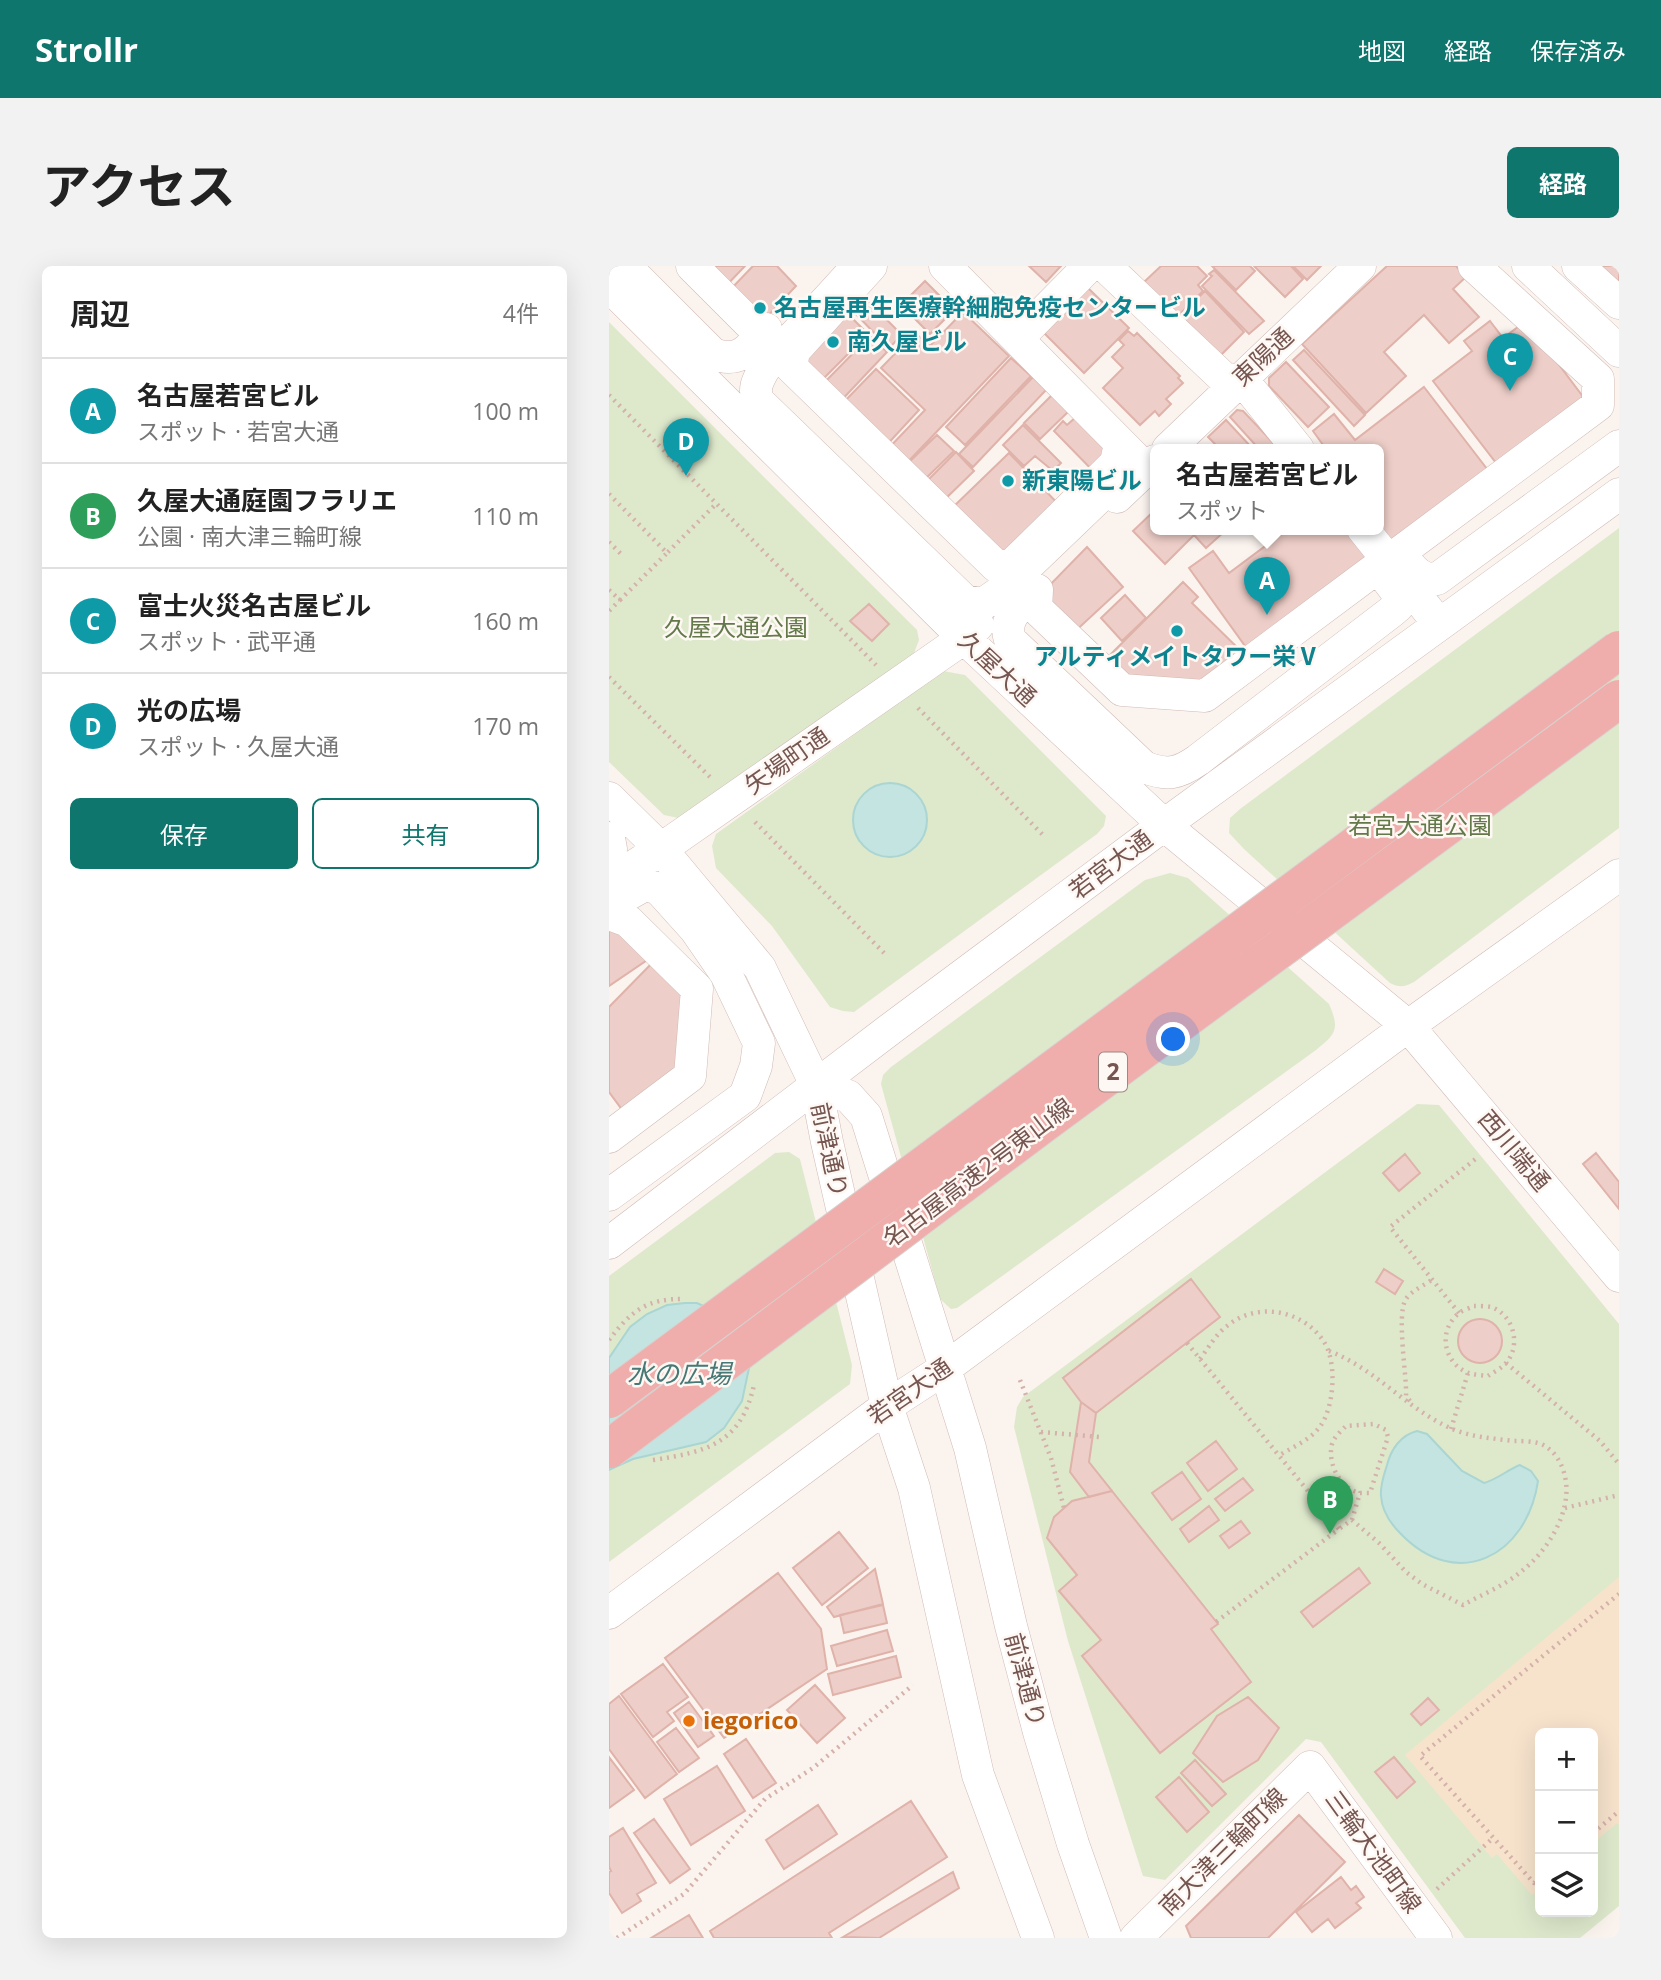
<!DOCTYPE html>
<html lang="ja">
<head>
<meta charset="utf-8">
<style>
  :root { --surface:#fff; --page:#f2f2f2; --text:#222; --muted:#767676; --line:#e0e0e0; --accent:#0f766e }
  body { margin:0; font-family:"Open Sans","Noto Sans JP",sans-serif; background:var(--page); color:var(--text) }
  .controls { position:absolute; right:21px; bottom:21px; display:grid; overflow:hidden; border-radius:10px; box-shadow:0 7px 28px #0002 }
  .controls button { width:63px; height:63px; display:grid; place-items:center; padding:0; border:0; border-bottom:2px solid var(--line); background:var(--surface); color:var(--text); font:35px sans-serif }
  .you { position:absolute; left:565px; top:774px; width:24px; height:24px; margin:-18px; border:5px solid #fff; border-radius:50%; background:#1a73e8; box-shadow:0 0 0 10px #1a73e833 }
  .badge { display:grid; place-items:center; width:46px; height:46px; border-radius:50%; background:var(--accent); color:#fff; font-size:23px; font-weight:700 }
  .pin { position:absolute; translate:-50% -58px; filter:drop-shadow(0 2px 4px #0008) }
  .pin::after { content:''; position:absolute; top:37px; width:24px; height:21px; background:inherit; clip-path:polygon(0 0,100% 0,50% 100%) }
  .popup { position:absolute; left:541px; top:178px; width:234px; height:91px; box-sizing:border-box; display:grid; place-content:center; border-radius:10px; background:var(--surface); filter:drop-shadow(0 2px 5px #0005); font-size:23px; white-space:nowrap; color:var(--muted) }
  .popup b { font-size:26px; color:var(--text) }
  .popup::after { content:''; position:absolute; left:50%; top:100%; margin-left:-14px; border:14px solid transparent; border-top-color:var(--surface) }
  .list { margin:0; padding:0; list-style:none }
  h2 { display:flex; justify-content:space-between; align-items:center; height:91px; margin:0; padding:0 28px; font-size:30px }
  h2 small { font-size:23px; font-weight:400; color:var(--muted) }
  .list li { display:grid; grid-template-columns:46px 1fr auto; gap:21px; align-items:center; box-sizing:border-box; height:105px; padding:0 28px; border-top:2px solid var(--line) }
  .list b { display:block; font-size:26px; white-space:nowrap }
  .list p { margin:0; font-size:23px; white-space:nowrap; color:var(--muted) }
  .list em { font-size:23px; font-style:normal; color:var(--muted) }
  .actions { display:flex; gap:14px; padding:21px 28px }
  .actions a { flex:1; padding:16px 0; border:2px solid var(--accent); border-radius:10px; text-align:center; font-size:24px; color:var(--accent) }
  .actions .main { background:var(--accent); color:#fff }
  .icon { flex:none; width:38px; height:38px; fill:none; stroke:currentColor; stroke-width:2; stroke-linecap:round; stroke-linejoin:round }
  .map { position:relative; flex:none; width:1010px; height:1672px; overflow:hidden; border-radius:10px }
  header { display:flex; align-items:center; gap:42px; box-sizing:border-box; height:98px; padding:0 35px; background:var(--accent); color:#fff }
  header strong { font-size:33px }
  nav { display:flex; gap:38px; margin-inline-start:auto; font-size:24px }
  .intro { display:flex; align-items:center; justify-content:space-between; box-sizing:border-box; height:168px; padding:0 42px }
  h1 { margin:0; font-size:49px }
  .button { padding:18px 32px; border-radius:10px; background:var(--accent); color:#fff; font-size:24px; font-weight:700 }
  main { display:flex; gap:42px; padding:0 42px }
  aside { flex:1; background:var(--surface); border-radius:10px; box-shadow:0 7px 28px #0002 }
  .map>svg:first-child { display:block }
  .green { fill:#dee9cc; fill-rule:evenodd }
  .sand { fill:#f7e3cc }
  .water { fill:#c3e4e1; stroke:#aad5d2; stroke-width:2 }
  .building { fill:#eecec8; stroke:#dfb2aa; stroke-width:2 }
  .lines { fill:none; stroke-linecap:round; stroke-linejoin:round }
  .minor-casing { stroke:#d0bbb6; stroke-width:33 }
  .path { stroke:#d4b1aa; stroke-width:4.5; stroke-dasharray:2 5; stroke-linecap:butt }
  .minor { stroke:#fff; stroke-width:32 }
  .highway-bridge-casing { stroke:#d9d0ce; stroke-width:40; stroke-linecap:butt }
  .highway-bridge { stroke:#efadab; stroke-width:38 }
  .culture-dot { fill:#0f9aa8; stroke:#fef8f4; stroke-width:2.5 }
  .food-dot { fill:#e8710a; stroke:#fef8f4; stroke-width:2.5 }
  .labels { text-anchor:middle; stroke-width:5; stroke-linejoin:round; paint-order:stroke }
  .shield { fill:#fef8f4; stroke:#9f8782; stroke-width:2 }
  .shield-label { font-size:23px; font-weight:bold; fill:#765651 }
  .culture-label { font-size:24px; font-weight:bold; fill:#0d838f; stroke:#fef8f4; text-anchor:start }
  .street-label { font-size:24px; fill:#765651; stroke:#fef8f4 }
  .park-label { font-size:24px; fill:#63794a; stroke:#fef8f4 }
  .food-label { font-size:24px; font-weight:bold; fill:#c56008; stroke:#fef8f4; text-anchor:start }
  .water-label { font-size:26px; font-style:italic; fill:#467875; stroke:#fef8f4 }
</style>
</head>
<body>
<header>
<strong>Strollr</strong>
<nav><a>地図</a><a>経路</a><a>保存済み</a></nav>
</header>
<div class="intro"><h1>アクセス</h1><a class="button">経路</a></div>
<main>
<aside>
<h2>周辺<small>4件</small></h2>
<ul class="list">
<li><span class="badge" style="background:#0f9aa8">A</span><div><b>名古屋若宮ビル</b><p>スポット · 若宮大通</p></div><em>100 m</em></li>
<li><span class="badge" style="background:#2e9e5b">B</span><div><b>久屋大通庭園フラリエ</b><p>公園 · 南大津三輪町線</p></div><em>110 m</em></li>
<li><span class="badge" style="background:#0f9aa8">C</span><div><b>富士火災名古屋ビル</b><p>スポット · 武平通</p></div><em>160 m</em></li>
<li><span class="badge" style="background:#0f9aa8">D</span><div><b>光の広場</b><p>スポット · 久屋大通</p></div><em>170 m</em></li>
</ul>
<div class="actions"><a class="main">保存</a><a>共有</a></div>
</aside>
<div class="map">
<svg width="1010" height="1672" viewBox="0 0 1010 1672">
  <rect width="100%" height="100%" fill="#fbf3ee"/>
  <path class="green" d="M0,56L308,364L310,374L303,392L74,553L55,549L0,496Z
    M1010,262V562L805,716C795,721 791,722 781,717L635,583L620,567L621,552L631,543Z
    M334,405L356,409L497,550L495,560L488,568L245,746L234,745L221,741L163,660L107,602L103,580L107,568Z
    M561,607L579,612L720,738C731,763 727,768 707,784L389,1013L348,1042L342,1043L331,1033L272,818L274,809L282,801L536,614Z
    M808,838L830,839L1010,1058V1640L971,1672H856L712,1476L697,1473L556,1614L534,1610L459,1375L405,1161L408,1141L414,1131ZM931,1467H984V1646H931Z
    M180,886L191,893L243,1099L241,1118L0,1296V1010L166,887Z"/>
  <path class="sand" d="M1010,1311V1559L1008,1557L984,1577V1467H931V1622L923,1629L888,1588L883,1592L796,1489Z"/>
  <path class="water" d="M244 554a37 37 0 1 1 74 0a37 37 0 1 1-74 0Z
    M175,993L186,1055L140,1102L133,1135L115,1162L97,1176L24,1193L0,1204V1092L21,1061L38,1048L58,1039L76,1037H88L99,1042Z
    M808,1165L818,1168L853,1205L875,1217C889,1213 898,1204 911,1199L922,1205L929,1215C918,1290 848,1327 791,1267C781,1257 773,1245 772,1230C771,1219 775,1209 778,1199C782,1183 792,1169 808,1165Z"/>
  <path class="building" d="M88,0H136L113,24Z
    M144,0H168L187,20L151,58L119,26Z
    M420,0H452L437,16Z
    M552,0H588L598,10L589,19L594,25L569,50L535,16Z
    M603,0H641L646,5L627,24Z
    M645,0H682L694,13L676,31Z
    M684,0H712L698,14Z
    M778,0H847L857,11L844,23L870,51L840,77L815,49L775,86L797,110L757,147L693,78Z
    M979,0H1010V31Z
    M605,4L655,55L640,68L593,20L603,10L600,8Z
    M316,15L345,44L321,68L292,39Z
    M479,22L520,62L475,107L434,66Z
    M249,25L293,69L280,82L236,37Z
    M596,25L635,66L611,90L571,49Z
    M354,46L400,90L293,202L276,186L316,144L272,102L306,67L321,80Z
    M238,47L259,68L207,120L188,84Z
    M881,55L894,72L917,55L978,136L891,202L824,115L863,85L855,75Z
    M519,65L525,70L528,67L571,110L569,112L574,117L557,133L562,138L550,150L546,145L531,159L494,122L514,102L503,91L515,79L510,74Z
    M261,70L278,86L227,140L209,123Z
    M695,84L756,149L745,160L684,94Z
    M402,92L422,110L356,179L337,161Z
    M677,96L720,141L699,161L660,120V112Z
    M267,103L310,144L273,184L229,142Z
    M424,111L437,124L364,201L350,188Z
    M815,121L885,212L790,286L770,259V183H717L704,165L725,148L746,174Z
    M443,129L459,146L431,173L415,157Z
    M628,144L634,145L670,183H650L621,151Z
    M466,152L503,190L491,212L445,165L454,155L458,159Z
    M617,154L644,183H611L599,171Z
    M414,159L452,197L444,205L426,190L415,200L394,179Z
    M328,169L345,185L310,219L294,202Z
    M347,186L365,205L330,239L312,221Z
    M400,187L456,245L392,294L342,243Z
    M546,244V263L616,265L597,282L585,269L556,298L524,265Z
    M679,263H738L766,301L644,391L580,302L604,285L620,307Z
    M478,281L514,321L461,370L432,328Z
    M574,316L589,331L583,337L639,392L579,423L514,413L495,395Z
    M516,329L537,352L513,375L492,352Z
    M260,338L280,358L263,375L241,355Z
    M0,649L50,686L0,720Z
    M49,691L79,722L74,810L20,853L0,826V741Z
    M987,887L1010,916V943L974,898Z
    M796,888L811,907L790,925L774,907Z
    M775,1003L794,1015L786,1028L767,1016Z
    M582,1013L611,1051L487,1147L472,1136L454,1112Z
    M849 1075a22 22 0 1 1 44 0a22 22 0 1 1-44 0Z
    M472,1136L487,1147L480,1196L503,1225L480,1231L461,1206Z
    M607,1175L628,1203L599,1225L578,1197Z
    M573,1206L592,1233L563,1254L543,1227Z
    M634,1212L644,1224L616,1245L606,1233Z
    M503,1225L609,1358L602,1363L642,1416L551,1487L473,1390L492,1374L450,1325L468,1309L438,1272L445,1251L463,1235Z
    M600,1240L610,1254L580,1276L571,1263Z
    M632,1255L641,1267L620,1282L611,1270Z
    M230,1266L259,1302L213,1339L184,1302Z
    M750,1302L761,1317L704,1361L692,1346Z
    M266,1303L274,1338L225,1351L218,1341Z
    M169,1307L212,1363L218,1403L115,1472L56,1392Z
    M274,1339L278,1357L235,1367L231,1349Z
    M278,1364L284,1385L228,1400L222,1380Z
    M287,1390L292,1411L224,1429L219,1408Z
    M54,1398L79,1431L58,1446L65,1455L44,1471L12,1428Z
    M206,1419L236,1452L208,1477L178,1444Z
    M10,1430L68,1508L36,1532L0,1483V1438Z
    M639,1431L670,1462L649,1494L614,1516L584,1487L608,1450Z
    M819,1432L830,1444L812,1459L802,1448Z
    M80,1436L105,1470L89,1481L65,1447Z
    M67,1462L90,1492L70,1506L48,1476Z
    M137,1473L167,1517L144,1532L115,1488Z
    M0,1491L25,1524L0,1542Z
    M785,1491L806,1516L788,1532L766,1506Z
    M586,1494L617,1528L603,1540L572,1507Z
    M108,1500L136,1545L82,1579L55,1533Z
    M570,1511L600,1546L578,1566L547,1531Z
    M302,1535L338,1591L220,1667L223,1672H105L101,1665Z
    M209,1539L228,1568L175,1603L157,1574Z
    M690,1549L736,1596L659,1672H582L577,1660Z
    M45,1553L81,1603L61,1617L25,1567Z
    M14,1562L47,1617L28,1628L32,1635L13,1647L0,1627V1606L2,1605L0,1601V1571Z
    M344,1606L350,1622L270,1672L234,1671Z
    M732,1611L742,1624L747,1620L755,1631L747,1637L752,1642L726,1662L719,1653L703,1666L687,1646Z
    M80,1649L94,1672H42Z"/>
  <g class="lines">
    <g class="minor-casing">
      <path id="minor" d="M16,0L104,88C132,98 141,82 157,63H146L83,0
        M249,0L155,103C149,114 144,122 149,135L356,335L374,338L390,327L513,209C517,199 515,196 509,187L507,197L402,300H387L182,101L185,85L262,0
        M336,0L532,198
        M496,0L623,120
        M865,0L989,113V139L790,287C801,300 810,315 828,313L1010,180
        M919,0L1010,85
        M969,0L1010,37
        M0,20L355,372L555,559L799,760L1010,1010
        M409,72L480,0
        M632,112L689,183
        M559,183L751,0
        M508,231L546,195
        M754,263L830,358
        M769,301L789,328V340L782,346L589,494C569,508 558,510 535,501L401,374C393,350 413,339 428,324L427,342L513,424L596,430Z
        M0,532L52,583L151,702L207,819L218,876L278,1140L305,1222L369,1509L429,1672
        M0,572L2,583L0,592
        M0,616L52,583L355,372L369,359
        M0,639L32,621L38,619L50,623L86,663L117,708L150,777L147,800L136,830L0,929
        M0,648L19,655L88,723L81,810L0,871
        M207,819L239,830L257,850L361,1182L402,1360L430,1466L464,1578L497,1672
        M0,977L280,764L555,559L1010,228
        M0,1347L278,1140L335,1103L799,760L1010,609
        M527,1672L701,1501L827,1672"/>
    </g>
    <path class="path" d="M0,129L267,399
      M0,228L58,287L107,238
      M0,276L12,288
      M0,324L11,334L0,345
      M11,334L58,287
      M0,411L103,513
      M309,442L436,571
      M146,556L275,687
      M865,1040C870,1040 877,1040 882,1041C904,1048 913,1079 897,1097C893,1102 885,1106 879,1110C872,1109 864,1109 857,1106C834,1095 829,1064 850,1047C854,1044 861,1042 865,1040Z
      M850,1047L781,961L869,891
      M0,1074C22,1045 38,1032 76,1033
      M578,1077L730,1263L607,1356
      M720,1085C765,1102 795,1140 837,1160C858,1171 881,1172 905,1175C915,1175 928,1175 936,1180C949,1188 955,1202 957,1216C961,1248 939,1284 914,1304C897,1319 874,1328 854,1339L813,1318L797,1306L770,1277L743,1254L730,1263
      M591,1093C600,1081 607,1068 618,1060C647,1036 691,1043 713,1073C729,1093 726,1144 709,1163C699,1175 682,1182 669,1190
      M897,1097L991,1175L1010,1198
      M411,1114L442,1192L455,1242
      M801,1135L797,1130C798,1109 787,1049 797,1033C802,1025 816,1019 824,1013
      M842,1163L859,1107
      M432,1166L491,1171
      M44,1194C97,1186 132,1178 145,1119
      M956,1242L1010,1229
      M743,1254L751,1227H761L779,1171L777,1164L765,1158L737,1160C732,1165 725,1171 723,1178C718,1197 731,1223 751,1227
      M984,1567L1010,1545
      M931,1611L925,1617L811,1490L1010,1328
      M828,1623L884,1572
      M8,1672L75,1628L156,1533L204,1502L304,1419"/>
    <use href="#minor" class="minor"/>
    <g class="highway-bridge-casing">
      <path id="highway-bridge" d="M0,1133L1010,384
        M0,1183L432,859L1010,433"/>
    </g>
    <use href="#highway-bridge" class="highway-bridge"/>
  </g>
  <g class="culture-dot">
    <circle cx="151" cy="42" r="7"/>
    <circle cx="224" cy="76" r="7"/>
    <circle cx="399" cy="215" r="7"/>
    <circle cx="568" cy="365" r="7"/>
  </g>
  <circle class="food-dot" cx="80" cy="1455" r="7"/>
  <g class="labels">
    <rect class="shield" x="490" y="786.5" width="28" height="39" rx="5"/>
    <g class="shield-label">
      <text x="504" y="814">2</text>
    </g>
    <g class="culture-label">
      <text x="165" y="50">名古屋再生医療幹細胞免疫センタービル</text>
      <text x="238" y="84">南久屋ビル</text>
      <text x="413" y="223">新東陽ビル</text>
      <text x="568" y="399" text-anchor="middle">アルティメイトタワー栄Ⅴ</text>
    </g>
    <g class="street-label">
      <text transform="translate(654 91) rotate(-43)" y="8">東陽通</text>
      <text transform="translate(388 403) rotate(43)" y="8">久屋大通</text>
      <text transform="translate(178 495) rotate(-35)" y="8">矢場町通</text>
      <text transform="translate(502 599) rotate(-37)" y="8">若宮大通</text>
      <text transform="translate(220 884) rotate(78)" y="8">前津通り</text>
      <text transform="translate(905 885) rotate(50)" y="8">西川端通</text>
      <text transform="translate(369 907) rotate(-37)" y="8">名古屋高速2号東山線</text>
      <text transform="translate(301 1126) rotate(-35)" y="8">若宮大通</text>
      <text transform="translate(416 1414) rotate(75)" y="8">前津通り</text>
      <text transform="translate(614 1586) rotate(-45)" y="8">南大津三輪町線</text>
      <text transform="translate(764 1586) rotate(54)" y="8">三輪大池町線</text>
    </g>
    <g class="park-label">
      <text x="127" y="370">久屋大通公園</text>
      <text x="811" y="568">若宮大通公園</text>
    </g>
    <g class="food-label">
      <text x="94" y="1463">iegorico</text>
    </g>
    <g class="water-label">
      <text x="70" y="1117">水の広場</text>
    </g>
  </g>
</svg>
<div class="controls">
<button>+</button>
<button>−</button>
<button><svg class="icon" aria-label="layers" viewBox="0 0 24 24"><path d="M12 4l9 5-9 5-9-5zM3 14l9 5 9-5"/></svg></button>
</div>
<div class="you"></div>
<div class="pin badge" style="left:658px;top:349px;background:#0f9aa8">A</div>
<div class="popup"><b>名古屋若宮ビル</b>スポット</div>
<div class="pin badge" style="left:721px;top:1268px;background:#2e9e5b">B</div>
<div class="pin badge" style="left:901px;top:125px;background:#0f9aa8">C</div>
<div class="pin badge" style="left:77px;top:210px;background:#0f9aa8">D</div>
</div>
</main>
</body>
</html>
